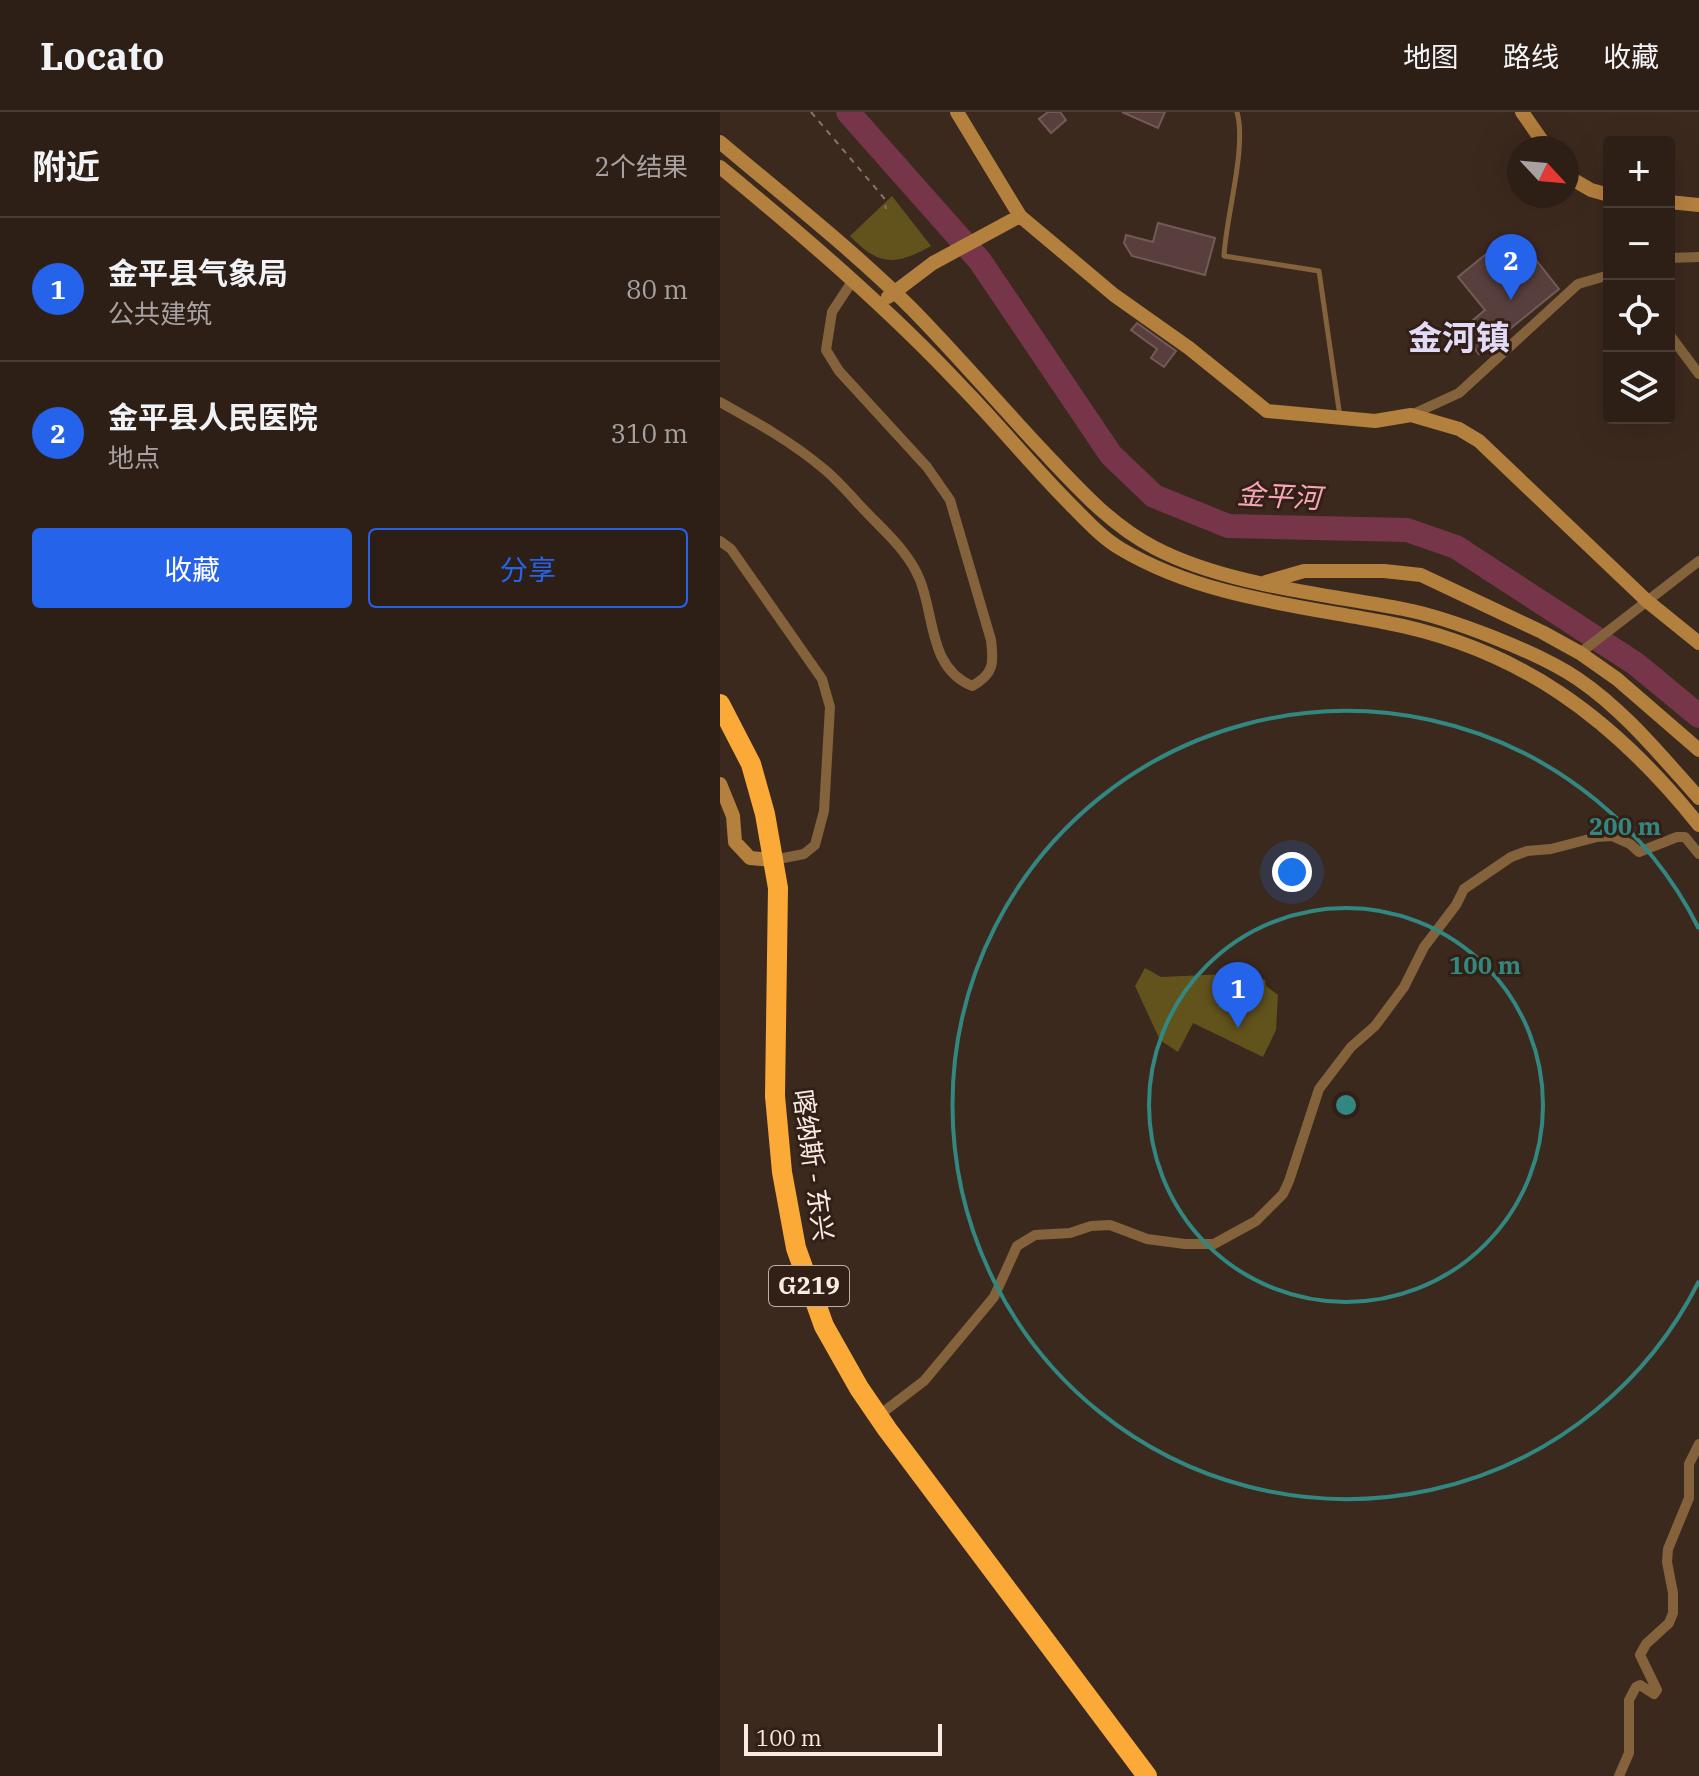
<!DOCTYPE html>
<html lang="zh">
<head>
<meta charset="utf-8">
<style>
  :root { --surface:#2d1f16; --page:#35271f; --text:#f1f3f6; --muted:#a7a2a1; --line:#483d35; --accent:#2563eb }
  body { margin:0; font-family:"IBM Plex Serif","Noto Sans SC",serif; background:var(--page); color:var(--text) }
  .controls { position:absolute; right:24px; top:24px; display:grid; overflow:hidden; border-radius:8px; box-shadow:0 8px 32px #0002 }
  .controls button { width:72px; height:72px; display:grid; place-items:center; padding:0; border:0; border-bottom:2px solid var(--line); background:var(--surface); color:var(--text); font:40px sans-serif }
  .compass { position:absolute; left:787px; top:24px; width:72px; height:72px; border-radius:50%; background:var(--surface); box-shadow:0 8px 32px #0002; rotate:116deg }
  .scale { position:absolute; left:24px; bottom:20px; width:198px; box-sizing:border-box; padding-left:8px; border:4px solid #f8ebe4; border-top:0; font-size:22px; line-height:28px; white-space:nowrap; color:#f8ebe4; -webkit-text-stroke:6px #321f15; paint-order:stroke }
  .you { position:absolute; left:572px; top:760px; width:28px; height:28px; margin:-20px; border:6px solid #fff; border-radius:50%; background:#1a73e8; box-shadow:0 0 0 12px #1a73e833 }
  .badge { display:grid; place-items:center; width:52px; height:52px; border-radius:50%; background:var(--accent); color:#fff; font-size:26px; font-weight:700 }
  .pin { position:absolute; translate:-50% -66px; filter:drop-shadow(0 2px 4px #0008) }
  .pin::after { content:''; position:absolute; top:42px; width:28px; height:24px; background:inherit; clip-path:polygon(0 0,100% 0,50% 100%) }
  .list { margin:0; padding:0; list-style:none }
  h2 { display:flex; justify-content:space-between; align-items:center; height:104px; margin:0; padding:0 32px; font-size:34px }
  h2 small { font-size:26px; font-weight:400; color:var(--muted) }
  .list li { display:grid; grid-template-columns:52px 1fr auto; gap:24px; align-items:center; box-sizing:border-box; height:144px; padding:0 32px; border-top:2px solid var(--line) }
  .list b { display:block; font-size:30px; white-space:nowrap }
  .list p { margin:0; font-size:26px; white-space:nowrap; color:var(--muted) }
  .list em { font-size:26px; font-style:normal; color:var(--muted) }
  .actions { display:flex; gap:16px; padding:24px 32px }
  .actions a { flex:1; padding:18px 0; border:2px solid var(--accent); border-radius:8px; text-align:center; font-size:28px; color:var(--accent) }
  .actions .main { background:var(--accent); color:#fff }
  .icon { flex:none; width:44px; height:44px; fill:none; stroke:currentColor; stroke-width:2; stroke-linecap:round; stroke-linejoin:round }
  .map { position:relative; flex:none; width:979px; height:1664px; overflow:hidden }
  header { display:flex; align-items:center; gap:48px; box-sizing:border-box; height:112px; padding:0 40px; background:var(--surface); border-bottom:2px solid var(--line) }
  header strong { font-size:38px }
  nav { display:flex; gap:44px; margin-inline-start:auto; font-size:28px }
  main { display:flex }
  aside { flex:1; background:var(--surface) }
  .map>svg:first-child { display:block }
  .green { fill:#62531c }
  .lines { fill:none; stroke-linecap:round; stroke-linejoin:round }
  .river { stroke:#763548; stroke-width:24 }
  .building { fill:#583f3d; stroke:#745a57; stroke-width:2 }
  .path { stroke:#85746b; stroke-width:2; stroke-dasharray:6 6; stroke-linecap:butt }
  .lane { stroke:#84633c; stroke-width:5 }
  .street { stroke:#84633c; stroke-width:10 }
  .secondary { stroke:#b4803e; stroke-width:14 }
  .highway { stroke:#fbaa38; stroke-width:20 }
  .ring { fill:none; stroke:#328880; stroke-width:4 }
  .labels { text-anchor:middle; stroke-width:6; stroke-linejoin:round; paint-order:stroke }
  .shield { fill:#321f15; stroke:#bdaea6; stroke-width:2 }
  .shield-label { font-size:24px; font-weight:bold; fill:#f8ebe4 }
  .street-label { font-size:26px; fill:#f8ebe4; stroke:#321f15 }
  .water-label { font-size:28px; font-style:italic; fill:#f7a6ba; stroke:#321f15 }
  .district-label { font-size:34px; font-weight:bold; fill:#e2dbf8; stroke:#321f15 }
  .centre { fill:#328880; stroke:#321f15; stroke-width:4 }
  .ring-label { font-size:24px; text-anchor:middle; font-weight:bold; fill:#328880; stroke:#321f15; stroke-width:6; stroke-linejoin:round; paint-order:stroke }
</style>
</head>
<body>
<header>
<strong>Locato</strong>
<nav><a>地图</a><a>路线</a><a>收藏</a></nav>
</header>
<main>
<aside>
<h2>附近<small>2个结果</small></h2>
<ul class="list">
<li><span class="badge">1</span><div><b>金平县气象局</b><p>公共建筑</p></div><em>80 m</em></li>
<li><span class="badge">2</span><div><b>金平县人民医院</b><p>地点</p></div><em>310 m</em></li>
</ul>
<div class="actions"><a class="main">收藏</a><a>分享</a></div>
</aside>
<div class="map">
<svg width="979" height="1664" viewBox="0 0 979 1664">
  <rect width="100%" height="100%" fill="#3c291e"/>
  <path class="green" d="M172,84L211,134C175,154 159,154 130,124Z
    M425,856L441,865L530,861L545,868L546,874L558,883L556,918L543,945L473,911L458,940L440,928L415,874Z"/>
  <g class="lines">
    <path class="river" d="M128,0L260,149L391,343L434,384L508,414L687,418L736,435L916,552L979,604"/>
  </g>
  <path class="building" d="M328,0H340L346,8L331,21L319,7Z
    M402,0H445L438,16Z
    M438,111L495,126L485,163L412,144L404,131L406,123L433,130Z
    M776,134L799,162L816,148L839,177L759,242L740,219L765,198L738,165Z
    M417,211L456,239L444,255L431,246L437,237L411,218Z"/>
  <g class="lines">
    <path class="path" d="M91,0L164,86L166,97"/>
    <path class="lane" d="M517,0C527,35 506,104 504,144L599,159L620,305"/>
    <path class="street" d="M949,146L979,145
      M949,222L979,262
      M0,290C36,310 72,330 104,357C121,371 136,390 151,405C170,424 190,443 200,468C215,506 209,556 252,574C274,562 274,551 271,528L230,388L207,355L119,259L106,238L112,200L133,168
      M691,303L739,281L858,172L889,163
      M0,429L11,437L102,567L110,595L104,699L95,733L84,742L53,748
      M860,541L979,449
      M158,1304L204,1269L274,1185L297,1134L315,1123L350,1121L371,1114L390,1113L427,1127L465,1132H494L536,1109L563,1082L569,1069L599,977L631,935L655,914L684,875L704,835L736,793L744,777L791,745L807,739L831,737L877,725L892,724L910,732L919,740L957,725H965L979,742
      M899,1664L909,1641V1588L916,1575L920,1573L934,1582L937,1578L920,1543L926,1532L949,1511L953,1501V1481L947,1450L948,1437L969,1386V1352L979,1332"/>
    <path class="secondary" d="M237,0L300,104L394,183L469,236L547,299L655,309L691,303L739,317L759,329L927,489L979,531
      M802,0L827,36
      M0,30C65,85 133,138 193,198C237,243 278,291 321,337C356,374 390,413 435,436C506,473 605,482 683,497C730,506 818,540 858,567C905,599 941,644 979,686
      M0,55C85,125 168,196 243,276C280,314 313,355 351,393C366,408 382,426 401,437C480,484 574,493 663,510C799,535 894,607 979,713
      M847,64L871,78L889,83
      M949,90L979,93
      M168,185L213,151L300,104
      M546,470L584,459H664L701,463L822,520L860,541L897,567L979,638
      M0,672L13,704L15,730L30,746L53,748"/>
    <path class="highway" d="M0,592L31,652L45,702L58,776L55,984L62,1060L76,1136L104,1214L139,1276L167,1317L427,1664"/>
  </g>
  <g class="ring">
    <circle cx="626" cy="993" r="197"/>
    <path d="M979 1169A394 394 0 1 1 979 817"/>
  </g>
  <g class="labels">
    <rect class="shield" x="49" y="1154" width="80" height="40" rx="6"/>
    <g class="shield-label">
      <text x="89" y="1182">G219</text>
    </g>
    <g class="street-label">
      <text transform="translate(93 1053) rotate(82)" y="9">喀纳斯 - 东兴</text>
    </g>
    <g class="water-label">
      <text transform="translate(559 384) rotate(3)" y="10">金平河</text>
    </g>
    <g class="district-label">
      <text x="739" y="238">金河镇</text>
    </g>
  </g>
  <circle cx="626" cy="993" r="12" class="centre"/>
  <g class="ring-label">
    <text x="905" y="723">200 m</text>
    <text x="765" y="862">100 m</text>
  </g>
</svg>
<div class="controls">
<button>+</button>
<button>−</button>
<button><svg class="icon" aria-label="locate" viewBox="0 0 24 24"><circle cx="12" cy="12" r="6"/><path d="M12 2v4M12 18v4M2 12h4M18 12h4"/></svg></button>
<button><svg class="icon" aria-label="layers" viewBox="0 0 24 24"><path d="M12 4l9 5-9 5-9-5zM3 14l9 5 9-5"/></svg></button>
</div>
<svg class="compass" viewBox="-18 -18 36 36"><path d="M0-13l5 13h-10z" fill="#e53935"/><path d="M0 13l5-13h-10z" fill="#a7a2a1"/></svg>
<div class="scale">100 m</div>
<div class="you"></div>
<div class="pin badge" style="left:518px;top:916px">1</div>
<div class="pin badge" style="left:791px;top:188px">2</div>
</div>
</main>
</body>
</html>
